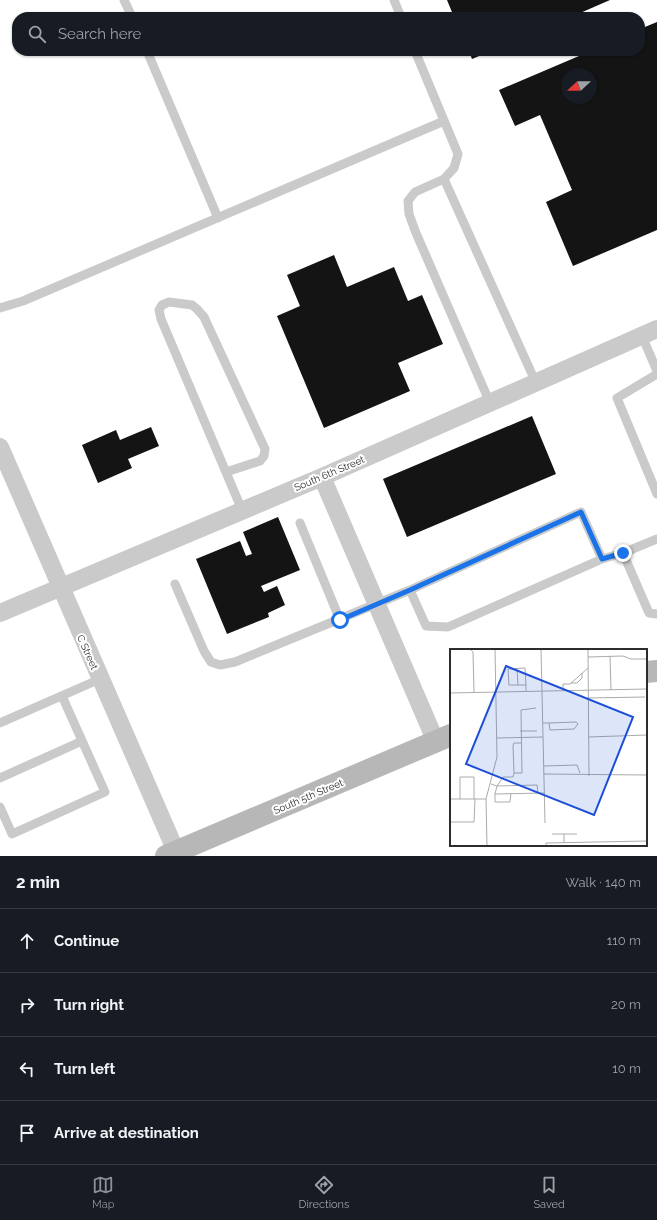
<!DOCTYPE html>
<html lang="en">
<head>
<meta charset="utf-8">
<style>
  :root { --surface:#171b24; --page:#20242c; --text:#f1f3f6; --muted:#9ea1a6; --line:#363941; --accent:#8c9099 }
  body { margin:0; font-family:Raleway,sans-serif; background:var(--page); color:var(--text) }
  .compass { position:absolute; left:561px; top:68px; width:36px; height:36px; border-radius:50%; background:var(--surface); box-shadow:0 1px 3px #0004; rotate:248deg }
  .stop { position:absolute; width:12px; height:12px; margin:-9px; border:3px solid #1a73e8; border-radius:50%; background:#fff }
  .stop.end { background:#1a73e8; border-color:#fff; box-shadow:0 1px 4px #0008 }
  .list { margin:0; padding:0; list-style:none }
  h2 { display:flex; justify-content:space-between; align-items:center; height:52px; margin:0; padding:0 16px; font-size:17px }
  h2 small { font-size:13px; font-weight:400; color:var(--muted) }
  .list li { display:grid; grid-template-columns:26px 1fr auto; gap:12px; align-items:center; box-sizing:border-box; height:64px; padding:0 16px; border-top:1px solid var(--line) }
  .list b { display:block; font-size:15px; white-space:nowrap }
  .list em { font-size:13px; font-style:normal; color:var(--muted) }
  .icon { flex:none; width:22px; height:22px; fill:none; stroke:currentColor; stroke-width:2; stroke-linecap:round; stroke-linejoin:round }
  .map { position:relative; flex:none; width:657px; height:856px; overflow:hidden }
  .search { position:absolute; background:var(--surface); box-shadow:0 1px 3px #0004; left:12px; right:12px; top:12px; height:44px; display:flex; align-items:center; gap:10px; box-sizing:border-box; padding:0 14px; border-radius:16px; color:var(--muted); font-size:15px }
  .sheet { height:308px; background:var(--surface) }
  nav { display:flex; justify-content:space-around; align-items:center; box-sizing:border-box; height:56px; border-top:1px solid var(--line); background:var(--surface); font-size:11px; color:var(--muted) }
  nav a { display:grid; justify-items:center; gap:2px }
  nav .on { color:var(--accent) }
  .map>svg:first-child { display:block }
  .building { fill:#141414; fill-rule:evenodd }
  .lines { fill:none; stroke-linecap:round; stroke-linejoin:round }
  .lane { stroke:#cacaca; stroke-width:9 }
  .street { stroke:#cacaca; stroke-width:18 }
  .secondary { stroke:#b7b7b7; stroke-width:22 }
  .route { stroke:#1a73e8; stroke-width:5 }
  .labels { text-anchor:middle; stroke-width:4; stroke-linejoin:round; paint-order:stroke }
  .street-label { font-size:10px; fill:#2d2d2d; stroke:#fff }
  .inset-road { fill:none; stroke:#ababab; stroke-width:1 }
  .view { fill:#1d4ed8; fill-opacity:0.15; stroke:#1d4ed8; stroke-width:2 }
  .inset-edge { fill:none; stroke:#2d2d2d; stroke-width:2 }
</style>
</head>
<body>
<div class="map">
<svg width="657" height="856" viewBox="0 0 657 856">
  <rect width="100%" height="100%" fill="#fff"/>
  <path class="building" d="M447,0H610L571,17H454Z
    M657,22V230L573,266L546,202L572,190L540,115L515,126L499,90L586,53L585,51H640V29ZM567,74H591V98H567Z
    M469,51H491L472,59Z
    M334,255L347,287L394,267L408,301L422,295L443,344L398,363L410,391L324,428L277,316L300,306L287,275Z
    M532,416L556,474L407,537L383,479Z
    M151,427L159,446L128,459L132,468L98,483L82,445L116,430L120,440Z
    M278,517L300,570L261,586L264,592L277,586L285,605L268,613L269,617L227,634L196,559L240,541L246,556L252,554L243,532Z"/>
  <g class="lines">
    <path class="lane" d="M124,0L132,17
      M394,0L401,17
      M147,51L218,218
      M415,51L458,154L454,168L444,179L536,383
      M444,179L415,192L408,201L409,214L416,233L490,403
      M0,308L23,301L444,121
      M642,336L657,371
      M657,374L617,398L657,494
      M226,472L260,461L264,456L265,449L204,317L197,309L192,305L169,302L162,305L159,310L161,319L242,510
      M300,523L340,620
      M623,553L657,539
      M602,559L623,553L649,613L657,614
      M175,584L204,651L211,662L220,665L235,662L410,590L581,512L602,559L448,627L426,626L410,590
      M0,723L100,679
      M0,778L82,741
      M0,807L12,834L105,792L62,696"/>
    <path class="street" d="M0,447L178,856
      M322,477L436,742
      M0,613L322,477L657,329"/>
    <path class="secondary" d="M646,672L657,671
      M166,856L451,735"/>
  </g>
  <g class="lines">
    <path class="route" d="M340,620L410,590L581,512L602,559L623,553"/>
  </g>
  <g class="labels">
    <g class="street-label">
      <text transform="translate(329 473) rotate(-23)" y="4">South 6th Street</text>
      <text transform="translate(88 652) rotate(66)" y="4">C Street</text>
      <text transform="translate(308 796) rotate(-23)" y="4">South 5th Street</text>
    </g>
  </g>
  <g transform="translate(450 649)">
    <rect width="197" height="197" fill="#fff"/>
    <path class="inset-road" d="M20,0L23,3L24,44M91,0L95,174M138,0L139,127M160,7L161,41M138,8L173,7L181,10H197M67,20L68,36M121,34H127L132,29V24M76,36H59L58,20L75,19L76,36V42M113,41V35H120L138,19M0,44L197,40M137,49L195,48M93,74H99L126,73L128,75L124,80L100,81L99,74M70,82H87M138,88L197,86M47,89L93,88M71,94H64L63,97L64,124H72L71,61L86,59M94,117L127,116L130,124M94,125L197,126M41,135L47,137L45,145L95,144M47,137L87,136L88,144M47,137L53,128H63L64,124M45,145V153H60L61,144M0,150H36M10,150V128H24V150M0,173H24L25,150M102,185H114V194M114,185H127M37,197L36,150L47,108L45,0M96,197V194L197,192"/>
    <path class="view" d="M56,17L183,68L144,166L16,115Z"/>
    <rect width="197" height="197" class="inset-edge"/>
  </g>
</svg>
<svg class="compass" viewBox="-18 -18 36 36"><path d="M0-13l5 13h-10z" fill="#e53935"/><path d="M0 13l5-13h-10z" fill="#9ea1a6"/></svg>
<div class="stop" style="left:340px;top:620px"></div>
<div class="stop end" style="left:623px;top:553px"></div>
<div class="search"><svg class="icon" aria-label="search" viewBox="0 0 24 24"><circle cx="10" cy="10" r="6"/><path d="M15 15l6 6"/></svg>Search here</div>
</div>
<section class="sheet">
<h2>2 min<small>Walk · 140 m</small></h2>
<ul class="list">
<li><svg class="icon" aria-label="ahead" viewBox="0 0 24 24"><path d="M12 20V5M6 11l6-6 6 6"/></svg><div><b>Continue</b></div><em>110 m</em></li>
<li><svg class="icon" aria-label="right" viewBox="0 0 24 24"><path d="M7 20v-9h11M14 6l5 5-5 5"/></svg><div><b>Turn right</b></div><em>20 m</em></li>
<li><svg class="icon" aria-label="left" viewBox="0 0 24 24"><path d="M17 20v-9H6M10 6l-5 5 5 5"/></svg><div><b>Turn left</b></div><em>10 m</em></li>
<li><svg class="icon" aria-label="arrive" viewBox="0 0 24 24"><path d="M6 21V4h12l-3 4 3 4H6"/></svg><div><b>Arrive at destination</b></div></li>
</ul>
</section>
<nav>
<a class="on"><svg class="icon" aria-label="map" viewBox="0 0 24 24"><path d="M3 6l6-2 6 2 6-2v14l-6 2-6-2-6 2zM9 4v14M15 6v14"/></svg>Map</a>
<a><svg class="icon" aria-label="directions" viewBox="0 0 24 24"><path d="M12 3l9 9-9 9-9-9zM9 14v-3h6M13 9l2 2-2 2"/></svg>Directions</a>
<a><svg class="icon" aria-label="saved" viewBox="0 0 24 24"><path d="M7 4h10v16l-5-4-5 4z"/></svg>Saved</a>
</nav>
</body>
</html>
